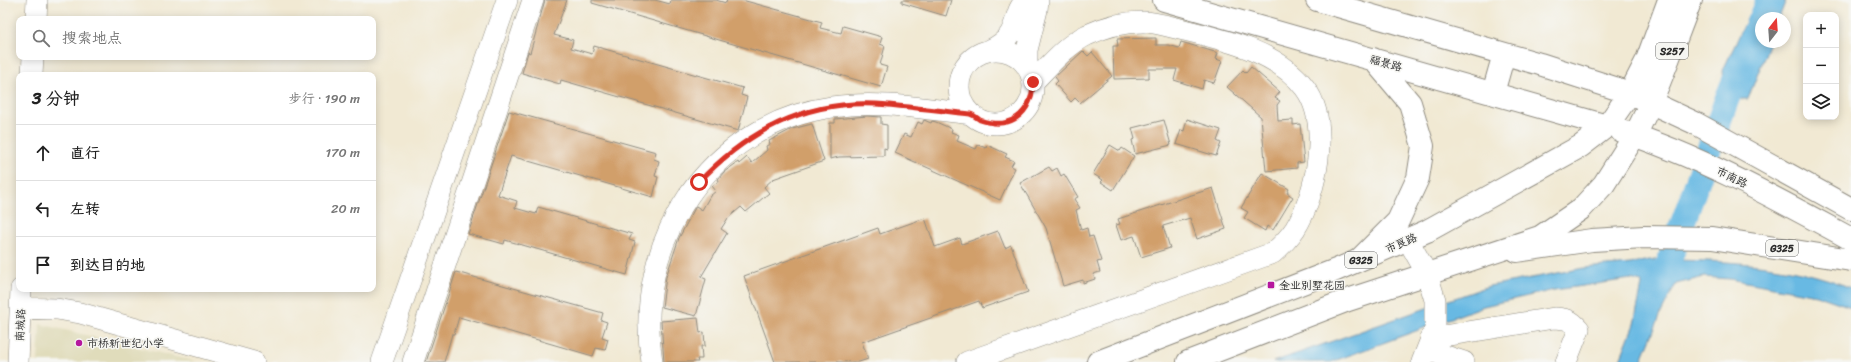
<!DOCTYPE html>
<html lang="zh">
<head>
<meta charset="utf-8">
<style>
  :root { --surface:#fff; --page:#f2f2f2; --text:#222; --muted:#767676; --line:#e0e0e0 }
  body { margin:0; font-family:Sriracha,"LXGW WenKai TC",sans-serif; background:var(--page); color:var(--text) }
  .controls { position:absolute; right:12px; top:12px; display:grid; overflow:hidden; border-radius:8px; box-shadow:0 2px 10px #0003 }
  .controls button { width:36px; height:36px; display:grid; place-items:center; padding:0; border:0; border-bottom:1px solid var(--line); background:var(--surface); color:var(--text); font:20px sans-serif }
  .compass { position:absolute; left:1755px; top:12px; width:36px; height:36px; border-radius:50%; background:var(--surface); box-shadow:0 2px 10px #0003; rotate:17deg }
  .stop { position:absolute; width:12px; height:12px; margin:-9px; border:3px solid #d93025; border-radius:50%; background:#fff }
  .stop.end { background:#d93025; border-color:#fff; box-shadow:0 1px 4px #0008 }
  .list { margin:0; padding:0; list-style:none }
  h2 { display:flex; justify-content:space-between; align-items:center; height:52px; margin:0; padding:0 16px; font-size:17px }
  h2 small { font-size:13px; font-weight:400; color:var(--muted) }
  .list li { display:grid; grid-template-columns:26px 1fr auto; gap:12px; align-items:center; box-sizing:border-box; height:56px; padding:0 16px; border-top:1px solid var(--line) }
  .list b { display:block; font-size:15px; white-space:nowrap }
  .list em { font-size:13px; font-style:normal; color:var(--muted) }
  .icon { flex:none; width:22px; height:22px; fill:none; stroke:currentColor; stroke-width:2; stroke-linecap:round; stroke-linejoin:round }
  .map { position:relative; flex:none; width:1851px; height:362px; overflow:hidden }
  .search { position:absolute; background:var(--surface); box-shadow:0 2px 10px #0003; left:16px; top:16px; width:360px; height:44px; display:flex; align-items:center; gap:10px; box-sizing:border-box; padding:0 14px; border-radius:8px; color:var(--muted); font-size:15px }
  .panel { position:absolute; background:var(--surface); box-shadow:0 2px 10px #0003; left:16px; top:72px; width:360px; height:220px; border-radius:8px }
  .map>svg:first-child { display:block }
  .built { fill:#e0dcbb }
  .water { fill:#68b9e3; stroke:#4a7287 }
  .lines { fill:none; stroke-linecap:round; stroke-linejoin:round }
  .river { stroke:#68b9e3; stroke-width:25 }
  .building { fill:#d19f6a }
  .minor-casing { stroke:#8e8a7f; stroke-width:22 }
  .major-casing { stroke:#8e8a7f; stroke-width:24 }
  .highway-casing { stroke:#8e8a7f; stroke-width:24 }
  .minor { stroke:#fff; stroke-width:21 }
  .major { stroke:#fff; stroke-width:22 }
  .highway { stroke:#fff; stroke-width:22 }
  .route { stroke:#d93025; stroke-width:5 }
  .poi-dot { fill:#b5179e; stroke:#f6f6f2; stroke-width:1.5 }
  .labels { text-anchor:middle; stroke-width:3; stroke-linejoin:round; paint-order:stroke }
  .shield { fill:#f6f6f2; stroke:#686867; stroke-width:1 }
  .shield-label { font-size:10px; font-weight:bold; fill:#2b2b2b }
  .street-label { font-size:11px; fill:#2b2b2b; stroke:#f6f6f2 }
  .poi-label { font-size:11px; fill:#2b2b2b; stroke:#f6f6f2; text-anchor:start }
</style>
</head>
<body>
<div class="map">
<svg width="1851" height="362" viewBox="0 0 1851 362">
  <rect width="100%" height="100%" fill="#f6f6f2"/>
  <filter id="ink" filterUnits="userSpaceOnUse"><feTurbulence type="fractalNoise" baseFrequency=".025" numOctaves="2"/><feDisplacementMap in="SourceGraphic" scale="8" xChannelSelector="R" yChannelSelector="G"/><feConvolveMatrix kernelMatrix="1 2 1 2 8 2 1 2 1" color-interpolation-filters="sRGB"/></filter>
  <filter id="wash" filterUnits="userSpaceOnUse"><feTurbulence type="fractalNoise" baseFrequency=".012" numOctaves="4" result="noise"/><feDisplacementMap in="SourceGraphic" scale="16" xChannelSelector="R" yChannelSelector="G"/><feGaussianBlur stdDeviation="0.9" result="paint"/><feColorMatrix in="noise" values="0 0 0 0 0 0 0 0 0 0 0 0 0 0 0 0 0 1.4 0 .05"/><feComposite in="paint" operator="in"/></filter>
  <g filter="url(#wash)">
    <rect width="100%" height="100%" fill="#f1e9d3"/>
    <path class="built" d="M40,324L197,362H38Z"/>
    <path class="water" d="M1756,0H1786L1779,18H1761V42H1770L1748,99H1738L1724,83L1723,70Z
      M1649,260C1715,260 1790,262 1851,288V307L1816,295L1730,279L1704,277L1676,284L1662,311L1641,362H1619L1634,324L1642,285L1641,282L1631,279L1554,290L1484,306L1331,362H1273L1489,286L1584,268L1630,264Z"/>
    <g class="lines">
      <path class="river" d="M1658,292L1728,96L1768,0"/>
    </g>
    <g id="blocks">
      <path class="building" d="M545,0H567L554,35L573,40L571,48L592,54L594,46L743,88L741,95L747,97L738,131L561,80L560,84L522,73L528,52L530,53Z
        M592,0H655L670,4L671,0H716L726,3L727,0H742L822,22L820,28L841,33L843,26L882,37L880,44L885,46L880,65L887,67L881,87L592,3Z
        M902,0H951L946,16L902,3Z
        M1156,38V45H1168L1179,48L1181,42L1218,53L1216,59L1222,61L1214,83L1204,80L1202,89L1174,80L1177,69H1149V78L1114,79L1113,46H1118L1117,39Z
        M1083,51L1088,56L1092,52L1112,76L1080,103L1075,98L1071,102L1055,84L1058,81L1055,77Z
        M1251,67L1280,92L1275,98L1280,101L1277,105L1278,121L1293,120V125L1300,124L1304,162L1297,163V168L1266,171L1261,117L1227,87L1243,70L1246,73Z
        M509,111L656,152L654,159L659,161L655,176L658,177L653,197L511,156L498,195L517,201L515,208L536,214L538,207L632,234L629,240L635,242L627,275L505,240L504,244L468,234Z
        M867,116L881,117V124L887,125V149L884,148V156L839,157L830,159V123H835V119Z
        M1187,119L1221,130L1217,141L1221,143L1216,156L1176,144L1181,130L1184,131Z
        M924,120L931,123L932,121L936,122L952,129L951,132L959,135L957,141L976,149L978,145L986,148L987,145L1007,154L1005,157L1014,161L1011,166L1015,168L1000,200L895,153L904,134L911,137L918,122L922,124Z
        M1164,120L1171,145L1135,154L1132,140L1135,139L1132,128Z
        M812,124L824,161L773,179L764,187L769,193L746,212L741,207L728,218L721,229L727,233L701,277L706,279L696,316L662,307L666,277L679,238L696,206L702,210L710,196L716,191L712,186L719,181L718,179L724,172L738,162L739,164L747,157L752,163L767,150L766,146L770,144L769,141L792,129Z
        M1110,145L1120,151L1122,148L1134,156L1113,190L1101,182L1103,180L1093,174Z
        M1049,167L1052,171L1057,168L1061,176L1064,174L1078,197L1074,199L1080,208L1076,210L1081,230L1087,228L1089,237L1093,236L1101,261L1097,262L1100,272L1093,274L1095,279L1083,283V280L1063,286L1046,228L1020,183Z
        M1262,173L1289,189L1287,193L1293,197L1273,230L1267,226L1265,231L1244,218L1248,212L1241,208Z
        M1213,188L1226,229L1197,239L1190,218L1163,226L1170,248L1141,257L1134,236L1121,240L1116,225L1120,224L1118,219Z
        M925,218L935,247L960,238L962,244L998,231L1005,248L1011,245L1028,292L982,308L979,301L862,342L868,359L859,362H775L744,276L878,228L880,234Z
        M456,272L603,313L601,320L607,322L602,337L608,339L605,350L596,348L593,356L459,317L454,334H452L444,362H426Z
        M698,318L700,333L704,332L705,346H701L702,359H697L698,362H664L661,321Z"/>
    </g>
  </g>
  <g filter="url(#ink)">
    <use href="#blocks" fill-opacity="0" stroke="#8e8a7f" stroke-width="1"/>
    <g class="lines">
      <g class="minor-casing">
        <path id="minor" d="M36,19L37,0
          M990,50C998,46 1005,42 1010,34C1017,23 1016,9 1026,0
          M959 87a37 37 0 1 1 74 0a37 37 0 1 1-74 0Z
          M1027,66V50L1037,10L1038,0
          M32,75L33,57
          M1408,240L1427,274L1435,300V329L1422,362
          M20,308L57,309L80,313L254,362
          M1431,338L1554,318C1567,319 1570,319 1579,329L1566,362
          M1427,350L1464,362
          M18,362L21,289
          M382,362L507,0
          M413,362L533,0
          M652,362C632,243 709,124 832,107C878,100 926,109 971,114
          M967,362L1273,253C1281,246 1289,238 1295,229C1317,194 1331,123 1305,88C1278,52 1226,40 1184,30C1171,27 1156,22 1143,22C1124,22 1104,27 1087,35C1065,46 1050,65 1033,82"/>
      </g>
      <g class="major-casing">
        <path id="major" d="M1164,0L1607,126
          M1317,0L1540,64L1630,93L1647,60L1669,0
          M1493,93L1504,54
          M1635,135C1658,92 1673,45 1691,0
          M1517,251L1592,240L1644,237L1712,238L1851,260
          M1360,259L1398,221L1418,178L1423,146L1410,103L1373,59"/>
      </g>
      <g class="highway-casing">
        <path id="highway" d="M1621,131C1702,157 1777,199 1851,239
          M1098,362L1336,270L1427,231L1581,146L1607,126L1630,93L1695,123L1851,209
          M1188,362L1348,300L1540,237L1581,209L1604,184L1635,135"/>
      </g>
      <use href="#minor" class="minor"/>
      <use href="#major" class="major"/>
      <use href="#highway" class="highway"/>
    </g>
  </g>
  <g class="lines" filter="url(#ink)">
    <path class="route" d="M699,182C746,132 806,100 876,104C901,106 927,109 952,112C958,113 964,113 970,114C974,115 977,118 980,120C989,123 998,125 1007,122C1025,117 1033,100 1033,82"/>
  </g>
  <g class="poi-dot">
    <rect x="1267" y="281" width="8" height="8" rx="2"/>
    <circle cx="79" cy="343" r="4"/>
  </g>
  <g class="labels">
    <g class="shield">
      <rect x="1656" y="43" width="32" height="16" rx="3"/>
      <rect x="1766" y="240" width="32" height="16" rx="3"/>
      <rect x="1345" y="252" width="32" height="16" rx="3"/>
    </g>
    <g class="shield-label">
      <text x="1672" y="55">S257</text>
      <text x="1782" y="252">G325</text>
      <text x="1361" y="264">G325</text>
    </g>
    <g class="street-label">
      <text transform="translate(1386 63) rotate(16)" y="4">福景路</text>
      <text transform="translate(1732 177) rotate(26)" y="4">市南路</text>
      <text transform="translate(1401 243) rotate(-24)" y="4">市良路</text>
      <text transform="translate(20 325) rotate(-87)" y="4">南城路</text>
    </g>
    <g class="poi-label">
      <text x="1279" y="289">金业别墅花园</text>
      <text x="87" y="347">市桥新世纪小学</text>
    </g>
  </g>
</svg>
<div class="controls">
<button>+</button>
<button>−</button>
<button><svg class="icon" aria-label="layers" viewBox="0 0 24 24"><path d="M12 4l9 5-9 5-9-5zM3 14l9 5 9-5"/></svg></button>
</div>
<svg class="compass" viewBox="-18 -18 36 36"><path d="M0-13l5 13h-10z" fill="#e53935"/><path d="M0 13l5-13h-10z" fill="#767676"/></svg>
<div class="stop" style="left:699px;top:182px"></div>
<div class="stop end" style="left:1033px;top:82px"></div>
<div class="search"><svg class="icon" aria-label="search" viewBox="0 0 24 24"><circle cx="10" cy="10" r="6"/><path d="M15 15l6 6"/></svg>搜索地点</div>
<section class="panel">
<h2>3 分钟<small>步行 · 190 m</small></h2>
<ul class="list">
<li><svg class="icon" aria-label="ahead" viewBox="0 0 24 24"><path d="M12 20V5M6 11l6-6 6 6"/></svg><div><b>直行</b></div><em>170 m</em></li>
<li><svg class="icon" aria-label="left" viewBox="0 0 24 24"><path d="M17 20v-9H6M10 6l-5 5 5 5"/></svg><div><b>左转</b></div><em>20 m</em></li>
<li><svg class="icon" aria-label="arrive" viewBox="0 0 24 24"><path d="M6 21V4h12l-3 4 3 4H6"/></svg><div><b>到达目的地</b></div></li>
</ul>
</section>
</div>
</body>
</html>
